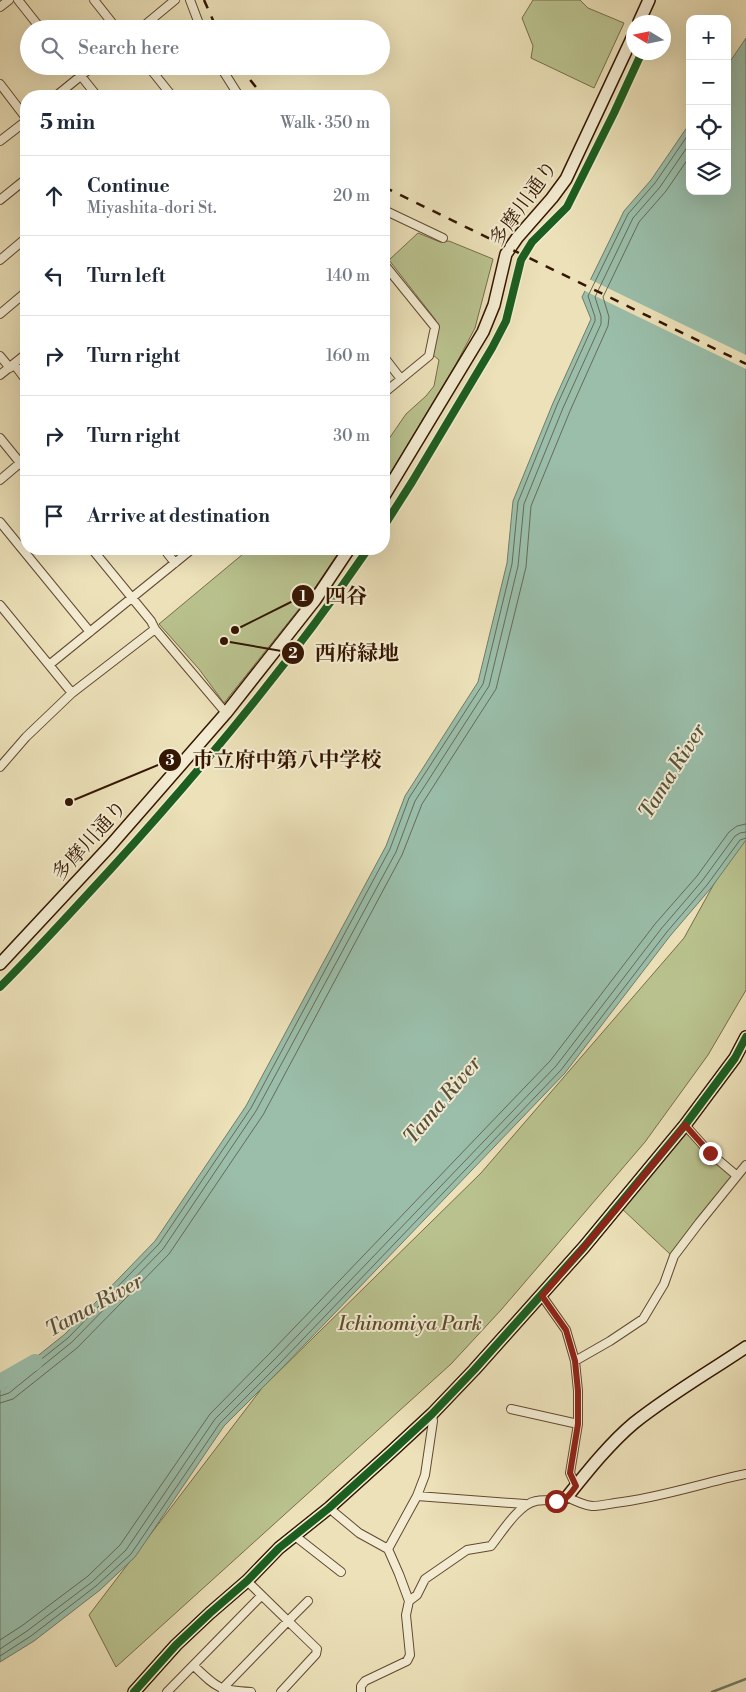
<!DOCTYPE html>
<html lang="en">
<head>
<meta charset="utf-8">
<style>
  :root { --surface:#fff; --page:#f2f2f3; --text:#1f2937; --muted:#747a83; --line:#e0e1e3 }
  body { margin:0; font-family:"Libre Bodoni","Noto Serif JP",serif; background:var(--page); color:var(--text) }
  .controls { position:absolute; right:15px; top:15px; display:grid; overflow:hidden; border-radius:10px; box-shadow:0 5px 20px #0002 }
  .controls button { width:45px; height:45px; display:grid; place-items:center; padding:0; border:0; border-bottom:1px solid var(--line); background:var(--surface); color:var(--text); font:25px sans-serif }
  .compass { position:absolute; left:626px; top:15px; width:45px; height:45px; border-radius:50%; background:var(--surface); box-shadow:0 5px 20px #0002; rotate:280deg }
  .stop { position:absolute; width:15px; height:15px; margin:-11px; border:4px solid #8f2418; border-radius:50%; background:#fff }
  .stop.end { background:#8f2418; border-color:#fff; box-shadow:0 1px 5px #0008 }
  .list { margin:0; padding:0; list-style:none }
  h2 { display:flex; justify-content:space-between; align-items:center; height:65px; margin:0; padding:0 20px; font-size:21px }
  h2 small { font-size:16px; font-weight:400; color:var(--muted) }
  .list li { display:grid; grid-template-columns:32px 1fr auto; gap:15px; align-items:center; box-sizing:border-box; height:80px; padding:0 20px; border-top:1px solid var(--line) }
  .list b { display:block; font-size:19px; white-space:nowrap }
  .list p { margin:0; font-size:16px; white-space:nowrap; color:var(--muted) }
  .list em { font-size:16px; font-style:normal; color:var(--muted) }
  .icon { flex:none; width:28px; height:28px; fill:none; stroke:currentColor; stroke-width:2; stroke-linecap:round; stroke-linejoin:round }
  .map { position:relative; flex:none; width:746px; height:1692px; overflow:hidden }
  .search { position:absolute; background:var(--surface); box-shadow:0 5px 20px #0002; left:20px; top:20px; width:370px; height:55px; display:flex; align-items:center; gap:12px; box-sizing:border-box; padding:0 18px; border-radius:28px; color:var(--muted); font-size:19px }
  .panel { position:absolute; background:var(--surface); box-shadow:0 5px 20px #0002; left:20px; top:90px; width:370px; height:465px; border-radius:20px }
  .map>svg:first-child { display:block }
  .green { fill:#b9c28e; stroke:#776c48 }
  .water { fill:#9abeaa; stroke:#727b66 }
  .pier { fill:#ece1b9 }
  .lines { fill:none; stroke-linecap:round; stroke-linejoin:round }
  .shore { stroke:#686a56; stroke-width:1 }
  .stream { stroke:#727b66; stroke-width:2.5 }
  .river { stroke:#9abeaa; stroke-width:16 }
  .street-casing { stroke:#63492f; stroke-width:10 }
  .secondary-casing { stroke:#351601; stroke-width:14 }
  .street { stroke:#f3ecd2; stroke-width:8 }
  .secondary { stroke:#f3ecd2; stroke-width:11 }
  .rail { stroke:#351601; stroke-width:2.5; stroke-dasharray:9 9; stroke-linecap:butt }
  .cycleway-casing { stroke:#f3ecd2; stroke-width:11 }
  .cycleway { stroke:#1b5e20; stroke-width:8 }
  .route { stroke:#8f2418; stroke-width:6 }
  .labels { text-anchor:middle; stroke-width:4; stroke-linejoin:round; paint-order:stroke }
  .street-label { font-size:20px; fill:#351601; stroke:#f3ecd2 }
  .park-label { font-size:20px; font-style:italic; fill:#5d4a2b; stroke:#f3ecd2 }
  .water-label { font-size:21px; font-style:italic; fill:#58513c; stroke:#f3ecd2 }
  .leader { fill:none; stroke:#351601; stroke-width:2 }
  .callout-dot { fill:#351601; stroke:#f3ecd2; stroke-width:2 }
  .mark-label { font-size:15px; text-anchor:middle; font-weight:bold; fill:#fff }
  .callout-label { font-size:21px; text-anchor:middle; font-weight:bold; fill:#351601; stroke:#f3ecd2; stroke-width:4; stroke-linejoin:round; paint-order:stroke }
</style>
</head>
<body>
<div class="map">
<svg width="746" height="1692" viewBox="0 0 746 1692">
  <rect width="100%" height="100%" fill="#ece1b9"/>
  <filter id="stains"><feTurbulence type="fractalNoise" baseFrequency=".004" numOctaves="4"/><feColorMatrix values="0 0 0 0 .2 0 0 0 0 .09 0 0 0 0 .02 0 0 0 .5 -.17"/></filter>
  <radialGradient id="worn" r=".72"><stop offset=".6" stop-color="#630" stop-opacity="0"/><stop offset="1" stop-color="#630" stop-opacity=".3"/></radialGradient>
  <path class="green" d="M533,0H580L588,8L624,23L594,88L531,58L533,46L522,18Z
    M418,233L440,242L449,241L493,259L475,328L456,364L384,484V446L406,414L426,396L434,386L439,360L433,355L438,327L435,319L389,260Z
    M249,549H341L310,595L224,703L199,669L159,624Z
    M746,826V990L708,1055L645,1142L501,1310L451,1364L116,1667L89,1615L262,1388L481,1173L684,938Z
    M683,1131L736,1175L671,1255L619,1206Z"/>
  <path class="water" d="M746,38V840L711,888L670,936L565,1073L284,1366L224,1426L135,1557L100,1590L34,1641L0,1662V1386L65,1334L155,1241L246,1106L386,846L405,796L478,682L507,563L513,501L553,403L591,319L582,297L624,211L651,180L690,123V191H727V66Z"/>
  <path class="pier" d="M589,279L746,355V369L583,290Z"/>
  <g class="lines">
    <path class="shore" d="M0,1389L5,1388L68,1338L159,1244L251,1108L390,849L409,798L483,684L512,564L518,502L557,405L595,321V317L588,296L628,214L655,183L690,132
      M0,1396L9,1393L72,1342L163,1249L256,1111L396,852L415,801L489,686L518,566L524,504L563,408L601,324V316L595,297L633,218L660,187L690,143
      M0,1403L13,1399L77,1348L169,1254L263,1115L402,855L422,804L496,689L526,567L531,506L570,411L608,326L609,317L603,297L639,222L666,191L690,156
      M0,1640L23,1625L88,1576L120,1545L210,1414L270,1353L550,1061L655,924L697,876L729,832L737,826L746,824
      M0,1649L27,1631L92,1582L126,1550L215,1419L276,1358L556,1066L661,929L702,881L735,836L740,833L746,832
      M0,1656L31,1636L96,1586L131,1554L220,1423L280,1363L561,1070L666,933L707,885L740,840L746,838"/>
    <path class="stream" d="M712,1692L746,1679"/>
    <path class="river" d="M0,1382L35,1362"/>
    <g class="street-casing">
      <path id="street" d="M18,0L41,29
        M94,0L117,29
        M190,0L201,29
        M0,7L9,0
        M140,29L175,0
        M73,66L97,96
        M148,66L172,96
        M220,66L239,96
        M0,84L26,118
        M56,96L93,66
        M0,141L26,121
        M0,200L26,179
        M384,210L443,238
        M0,260L26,238
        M384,264L435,327L429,356L384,393
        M0,314L26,292
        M0,356L10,368
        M384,357L401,379
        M14,364L26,380
        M0,375L26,354
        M0,438L26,470
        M0,480L20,463
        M0,522L90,632
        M92,549L151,621L155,629L226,713
        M164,549L175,563
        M0,605L72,693
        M49,665L192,549
        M0,767L26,737L72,693L155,629
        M685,1125L710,1153L736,1175
        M542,1296L566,1330L575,1361L578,1391V1424L570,1473L576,1486
        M575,1361L610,1341L643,1319L664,1284L674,1256L699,1223L746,1165
        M511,1409L578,1424
        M417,1496L525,1504
        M329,1508L359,1533L388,1549
        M295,1536L341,1572
        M409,1601L399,1574L388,1549L417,1496L425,1475L433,1421L432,1414
        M194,1666C217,1688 218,1690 251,1692
        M222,1689L288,1621L247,1581
        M167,1692L261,1596
        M281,1692L316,1654L317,1649L288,1621L308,1601
        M361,1692V1686L365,1681L407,1661L410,1655L406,1615L409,1601L417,1595L425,1579L467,1550L491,1546C502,1532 519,1504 536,1501C547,1498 556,1504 567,1497C575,1501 583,1505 592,1506C600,1506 608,1504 615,1503C660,1498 702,1483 746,1474"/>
    </g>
    <g class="secondary-casing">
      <path id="secondary" d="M639,22L649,0
        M384,496L483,332L494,305L506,254L517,238L552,198L566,179L634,34
        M0,964L110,846L226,713L315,600L349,549
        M567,1497C587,1472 610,1443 634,1423C669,1395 709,1372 746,1347
        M134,1692L176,1645L210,1613L247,1581L279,1548L329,1508L391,1452L432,1414L474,1370L584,1247L685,1125L735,1058L746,1037"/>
    </g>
    <use href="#street" class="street"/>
    <use href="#secondary" class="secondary"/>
    <path class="rail" d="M204,0L217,29
      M239,66L263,96
      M384,187L746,364"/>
    <g class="cycleway-casing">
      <path id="cycleway" d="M384,526L412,482L492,348L506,321L521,260L532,242L567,207L614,113L642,52
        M0,987C38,949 73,910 109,871C202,769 290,663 368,549
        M134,1692L176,1645L210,1613L247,1581L279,1548L329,1508L391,1452L432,1414L474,1370L584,1247L685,1125L735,1058L746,1037"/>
    </g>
    <use href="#cycleway" class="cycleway"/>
  </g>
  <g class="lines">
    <path class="route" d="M556,1501C566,1501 570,1494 576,1486L570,1473L578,1424V1391L575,1361L566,1330L542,1296L619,1206L685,1125L710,1153"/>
  </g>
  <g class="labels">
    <g class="street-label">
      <text transform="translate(523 203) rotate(-54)" y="7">多摩川通り</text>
      <text transform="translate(89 840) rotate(-48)" y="7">多摩川通り</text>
    </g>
    <g class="park-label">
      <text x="410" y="1330">Ichinomiya Park</text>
    </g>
    <g class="water-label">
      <text transform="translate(672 771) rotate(-58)" y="7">Tama River</text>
      <text transform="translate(442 1100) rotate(-50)" y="7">Tama River</text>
      <text transform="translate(94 1305) rotate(-29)" y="7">Tama River</text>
    </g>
  </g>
  <path class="leader" d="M235 630L303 596M224 641L293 653M69 802L170 760"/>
  <g class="callout-dot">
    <circle cx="235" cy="630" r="5"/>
    <circle cx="224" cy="641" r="5"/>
    <circle cx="69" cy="802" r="5"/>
    <circle cx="303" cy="596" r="12"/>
    <circle cx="293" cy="653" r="12"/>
    <circle cx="170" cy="760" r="12"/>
  </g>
  <g class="mark-label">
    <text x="303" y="601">1</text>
    <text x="293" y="658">2</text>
    <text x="170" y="765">3</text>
  </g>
  <g class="callout-label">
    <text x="346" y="603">四谷</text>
    <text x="357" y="660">西府緑地</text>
    <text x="287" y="767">市立府中第八中学校</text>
  </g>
  <rect width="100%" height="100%" filter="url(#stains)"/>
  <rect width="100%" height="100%" fill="url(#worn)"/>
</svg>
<div class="controls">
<button>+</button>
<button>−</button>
<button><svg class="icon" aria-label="locate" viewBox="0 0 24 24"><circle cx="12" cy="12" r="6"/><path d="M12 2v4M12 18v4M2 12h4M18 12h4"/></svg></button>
<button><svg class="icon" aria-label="layers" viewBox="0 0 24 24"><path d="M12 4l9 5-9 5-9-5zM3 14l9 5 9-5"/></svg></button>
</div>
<svg class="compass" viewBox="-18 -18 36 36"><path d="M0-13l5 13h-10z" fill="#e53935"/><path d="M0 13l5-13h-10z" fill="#747a83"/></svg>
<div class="stop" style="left:556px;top:1501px"></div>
<div class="stop end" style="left:710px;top:1153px"></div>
<div class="search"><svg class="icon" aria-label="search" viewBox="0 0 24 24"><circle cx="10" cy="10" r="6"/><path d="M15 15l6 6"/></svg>Search here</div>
<section class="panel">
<h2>5 min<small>Walk · 350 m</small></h2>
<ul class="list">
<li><svg class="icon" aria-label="ahead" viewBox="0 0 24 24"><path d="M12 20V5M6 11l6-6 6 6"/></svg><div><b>Continue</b><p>Miyashita-dori St.</p></div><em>20 m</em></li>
<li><svg class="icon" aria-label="left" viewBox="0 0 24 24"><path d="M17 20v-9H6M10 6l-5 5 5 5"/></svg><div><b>Turn left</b></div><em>140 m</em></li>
<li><svg class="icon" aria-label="right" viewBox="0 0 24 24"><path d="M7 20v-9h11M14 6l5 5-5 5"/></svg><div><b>Turn right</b></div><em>160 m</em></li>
<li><svg class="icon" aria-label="right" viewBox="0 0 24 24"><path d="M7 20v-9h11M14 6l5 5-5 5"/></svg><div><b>Turn right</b></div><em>30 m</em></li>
<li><svg class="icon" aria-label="arrive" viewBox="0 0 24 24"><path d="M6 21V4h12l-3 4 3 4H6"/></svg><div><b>Arrive at destination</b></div></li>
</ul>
</section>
</div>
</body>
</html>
